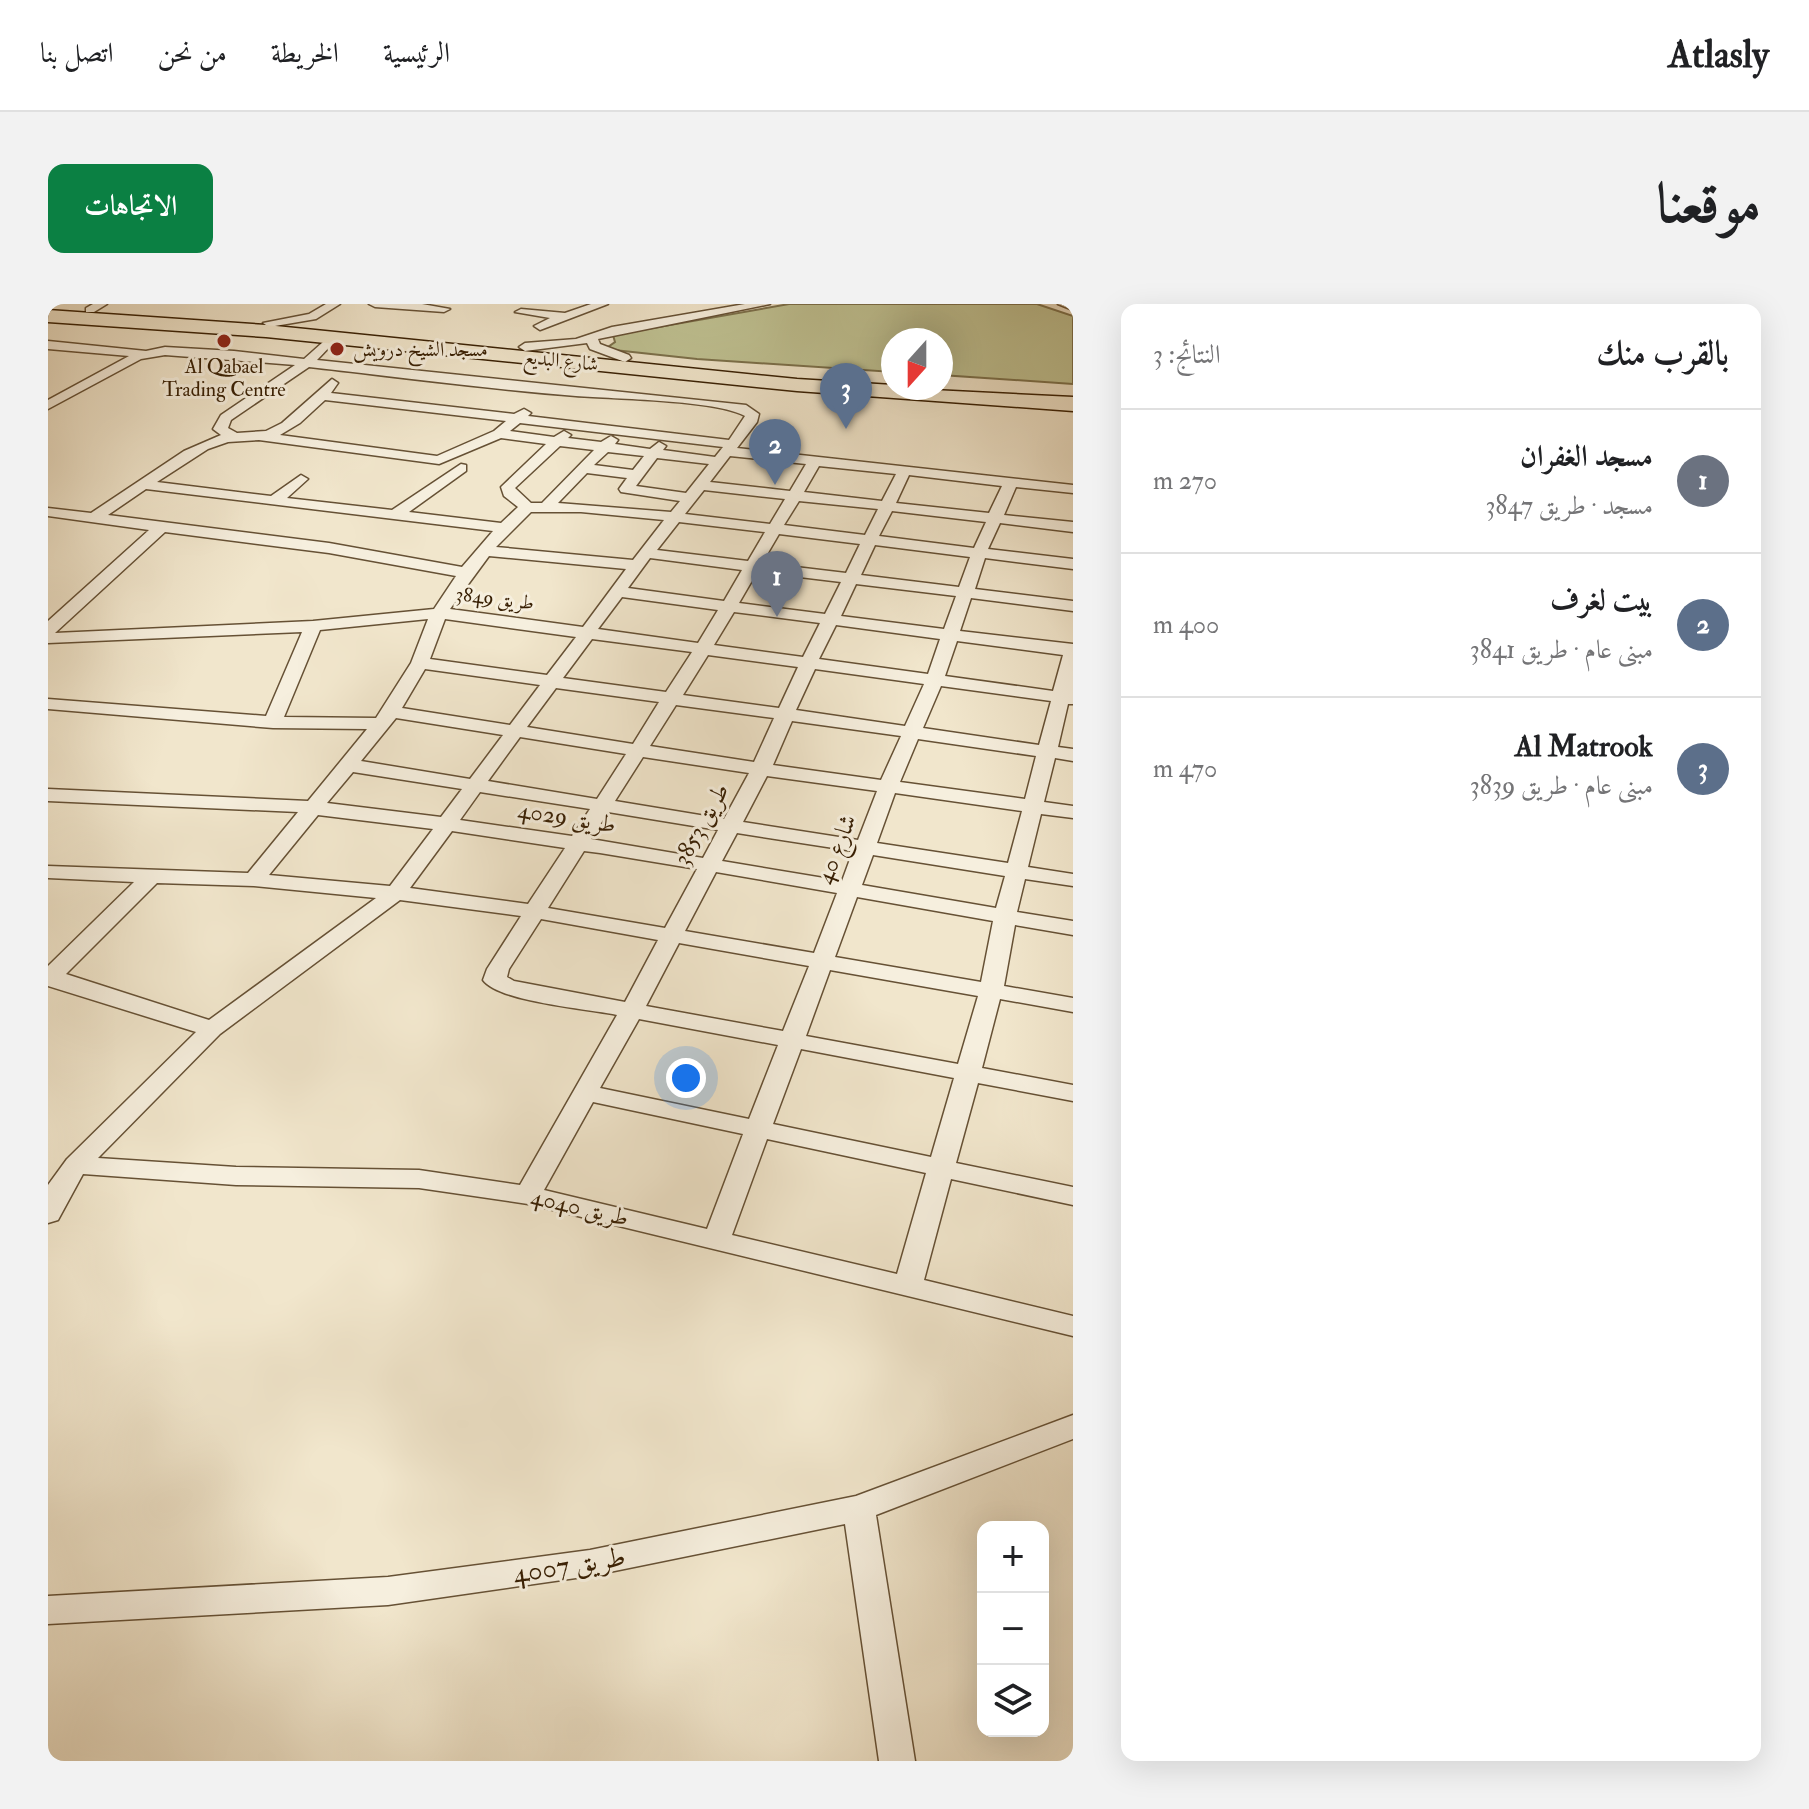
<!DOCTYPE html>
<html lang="ar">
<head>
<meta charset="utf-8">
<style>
  :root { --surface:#fff; --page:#f2f2f2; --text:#202124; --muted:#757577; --line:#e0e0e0; --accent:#0b8043 }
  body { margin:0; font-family:"IM FELL Double Pica",Amiri,serif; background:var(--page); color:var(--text); direction:rtl }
  .controls { position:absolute; right:24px; bottom:24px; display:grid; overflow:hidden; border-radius:16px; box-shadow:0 8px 32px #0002 }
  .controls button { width:72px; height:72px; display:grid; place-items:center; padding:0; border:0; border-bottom:2px solid var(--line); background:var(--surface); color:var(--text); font:40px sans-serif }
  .compass { position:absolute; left:833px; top:24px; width:72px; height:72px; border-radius:50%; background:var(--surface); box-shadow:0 8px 32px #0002; rotate:201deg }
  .you { position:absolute; left:638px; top:774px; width:28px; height:28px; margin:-20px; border:6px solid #fff; border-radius:50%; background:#1a73e8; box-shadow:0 0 0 12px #1a73e833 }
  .badge { display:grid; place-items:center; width:52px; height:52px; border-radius:50%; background:var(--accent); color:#fff; font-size:26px; font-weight:700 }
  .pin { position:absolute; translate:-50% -66px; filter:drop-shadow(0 2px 4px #0008) }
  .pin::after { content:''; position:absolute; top:42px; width:28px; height:24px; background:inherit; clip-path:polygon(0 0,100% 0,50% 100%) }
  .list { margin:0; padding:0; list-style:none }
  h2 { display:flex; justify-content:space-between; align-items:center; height:104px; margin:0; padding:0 32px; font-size:34px }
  h2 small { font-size:26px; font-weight:400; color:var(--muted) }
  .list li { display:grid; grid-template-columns:52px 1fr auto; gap:24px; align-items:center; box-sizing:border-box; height:144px; padding:0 32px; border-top:2px solid var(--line) }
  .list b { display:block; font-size:30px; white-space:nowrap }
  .list p { margin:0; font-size:26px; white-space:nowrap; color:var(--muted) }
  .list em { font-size:26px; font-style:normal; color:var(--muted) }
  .icon { flex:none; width:44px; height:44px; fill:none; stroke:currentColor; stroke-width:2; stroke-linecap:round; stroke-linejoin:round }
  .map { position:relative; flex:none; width:1025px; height:1457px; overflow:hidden; direction:ltr; border-radius:16px }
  header { display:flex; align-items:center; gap:48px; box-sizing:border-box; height:112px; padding:0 40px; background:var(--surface); border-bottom:2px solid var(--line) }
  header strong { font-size:38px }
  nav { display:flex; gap:44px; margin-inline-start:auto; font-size:28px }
  .intro { display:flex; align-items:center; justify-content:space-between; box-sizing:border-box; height:192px; padding:0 48px }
  h1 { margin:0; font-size:56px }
  .button { padding:20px 36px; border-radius:16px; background:var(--accent); color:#fff; font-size:28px; font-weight:700 }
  main { display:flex; gap:48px; padding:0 48px }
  aside { flex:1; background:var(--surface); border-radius:16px; box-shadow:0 8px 32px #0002 }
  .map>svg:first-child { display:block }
  .green { fill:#c0c394; stroke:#7c714c; stroke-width:2 }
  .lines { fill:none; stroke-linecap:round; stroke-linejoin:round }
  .street-casing { stroke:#665135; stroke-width:3 }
  .primary-casing { stroke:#381f03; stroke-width:3 }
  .street { fill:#f6efde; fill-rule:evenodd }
  .primary { fill:#f1e6cc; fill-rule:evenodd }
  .poi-dot { fill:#8f2418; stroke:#f6efde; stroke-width:3 }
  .labels { text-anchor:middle; stroke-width:6; stroke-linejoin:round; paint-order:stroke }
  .far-poi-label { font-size:20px; fill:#381f03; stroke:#f6efde; text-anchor:start }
  .far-street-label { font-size:20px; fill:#381f03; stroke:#f6efde }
  .street-label { font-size:24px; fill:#381f03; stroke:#f6efde }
  .near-street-label { font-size:28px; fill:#381f03; stroke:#f6efde }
</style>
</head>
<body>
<header>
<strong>Atlasly</strong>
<nav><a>الرئيسية</a><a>الخريطة</a><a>من نحن</a><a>اتصل بنا</a></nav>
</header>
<div class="intro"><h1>موقعنا</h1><a class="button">الاتجاهات</a></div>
<main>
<aside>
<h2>بالقرب منك<small>النتائج: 3</small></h2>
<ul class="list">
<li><span class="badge" style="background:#6b7280">1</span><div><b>مسجد الغفران</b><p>مسجد · طريق 3847</p></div><em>270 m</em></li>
<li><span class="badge" style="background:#5c6f8a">2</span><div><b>بيت لغرف</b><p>مبنى عام · طريق 3841</p></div><em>400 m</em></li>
<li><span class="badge" style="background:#5c6f8a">3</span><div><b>Al Matrook</b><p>مبنى عام · طريق 3839</p></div><em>470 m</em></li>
</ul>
</aside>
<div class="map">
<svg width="1025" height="1457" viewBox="0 0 1025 1457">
  <rect width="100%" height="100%" fill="#f1e6cc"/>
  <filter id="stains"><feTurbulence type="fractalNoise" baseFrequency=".0025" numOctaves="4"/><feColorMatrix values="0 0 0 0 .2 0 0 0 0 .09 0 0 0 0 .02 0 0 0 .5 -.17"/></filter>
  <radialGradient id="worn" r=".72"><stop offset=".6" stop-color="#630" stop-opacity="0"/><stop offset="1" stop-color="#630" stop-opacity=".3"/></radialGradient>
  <path class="green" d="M741,0H989L1025,12V80L893,71V36H845V68L649,55L557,45L567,38L565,31Z"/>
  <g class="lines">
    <g class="street-casing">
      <path id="street" d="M45,0H59L46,8H38V4Z
        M278,0H292L268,15L221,23L215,19L261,10Z
        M321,0H374L402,5L396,8L327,3Z
        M543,0H560L492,26L486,22L502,14L467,8L473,5L517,9Z
        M697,0H722L550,35L552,40L581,51L583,54L577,58L542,45L539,39L477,47L471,43L477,39L528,35L564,23Z
        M1010,0H1025V6Z
        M284,30L290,34L269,56L698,101L711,110L709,118L689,144L1025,181V189L968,183L956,211L1025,218V228L952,219L940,245L1025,255V265L937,254L927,285L1025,297V307L923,294L912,327L1025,340V400H1020L1010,443L1025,445V457L1007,454L996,498L1025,502V514L993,510L980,563L1025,570V582L977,575L969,608L1025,617V631L967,621L956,682L1025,694V708L952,695L934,764L1025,781V797L930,779L908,859L1025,883V901L903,875L876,976L1025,1012V1032L480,900L371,884L188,881L35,870L10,916L0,919V881L19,855L148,728L0,682V662L86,578L0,574V562L200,569L250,508L0,497V485L260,497L319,425L225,424L0,405V395L218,412L254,328L0,339V317L101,226L0,212V204L43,209L136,147L173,131L165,125L173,111L247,61L117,51L93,55L0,105V96L81,52L0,45V37L98,47L117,43L186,47L256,55ZM261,63C350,73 439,85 528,92C565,95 669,96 697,112L681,136L480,112L483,109L476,105L466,110L283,89L290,79L284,75L234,119L218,127L189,129L180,124L183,116ZM277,96L458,117L446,127L389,152L232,131L252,119ZM472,119L675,143L667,153L615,146L618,142L611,138L602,145L567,140L570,136L563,132L553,138L520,134L523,131L516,127L506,133L462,127ZM453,134L498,140L453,183L456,192L470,203L453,219L361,208L418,167V161L413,160L344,206L239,194L260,175L253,171L223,192L109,178L160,145L180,138L211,136L391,160ZM512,142L546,146L494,199H483L467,184ZM560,148L596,152L585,166L546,161ZM682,152L758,160L742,187L662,178ZM609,154L661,160L638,189L588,182ZM771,162L848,170L834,197L756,188ZM539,169L579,174L571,185L573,188L632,197L623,208L510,199ZM861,171L954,182L941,209L848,199ZM98,185L445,227L414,263L281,239L60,211ZM656,186L737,195L722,220L637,210ZM751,197L830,205L817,231L736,221ZM844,207L938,218L926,244L831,232ZM483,208H533L616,216L585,256L448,243ZM631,218L717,228L700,257L609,246ZM117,228L281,249L408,272L386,305L265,317L7,329ZM731,230L812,240L798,269L714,259ZM827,241L922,253L911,283L813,271ZM441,252L578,265L535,323L402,305ZM602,254L694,266L676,297L580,284ZM709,268L793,278L777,310L691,299ZM808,280L908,292L896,325L793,312ZM574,293L670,306L650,339L550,325ZM686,308L772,319L755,353L666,341ZM380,315L363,359L328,414L236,413L272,326ZM397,315L528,333L499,371L382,355ZM788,321L892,335L880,370L771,355ZM544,335L644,348L618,388L515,374ZM909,337L1015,351L1005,387L897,372ZM660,351L750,363L731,404L635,391ZM377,365L492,381L462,421L354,404ZM767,365L876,380L857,422L748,406ZM893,382L1003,397L991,441L875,424ZM508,384L611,398L585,440L479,423ZM628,401L726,414L706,458L602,442ZM348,414L455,431L422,475L313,457ZM744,417L853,432L833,476L725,461ZM472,433L578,450L549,495L440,477ZM870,435L988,452L977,495L852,478ZM595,453L701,469L676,515L567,497ZM305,468L414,485L393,513L279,499ZM719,472L829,487L810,536L695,518ZM432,488L542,505L524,532L412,516ZM847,489L974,507L960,559L829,539ZM560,508L670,526L655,554L543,535ZM270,511L385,525L342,582L221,571ZM404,527L517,544L480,600L362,584ZM689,529L805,547L794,577L674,557ZM536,547L552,549L649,565L617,624L500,604ZM825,551L957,572L948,604L814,581ZM668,568L789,589L766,649L637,627ZM109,579L206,582L328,594L161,716L18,670ZM809,593L945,617L933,678L787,653ZM352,596L473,612L439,665L435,676C451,698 541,705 569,711L472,881L371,866L188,863L50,854L172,730ZM493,615L610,636L577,698L466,677L459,673L461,665ZM631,639L761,662L735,727L598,702ZM782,666L930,692L910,760L758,732ZM591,715L730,741L701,815L552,784ZM753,745L906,774L883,853L725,820ZM545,798L695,830L659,925L496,886ZM719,835L878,869L849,970L684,931Z
        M1025,1111V1135L828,1211L867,1457H831L797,1220L542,1272L340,1301L0,1320V1292L340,1273L542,1246L808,1192Z"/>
    </g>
    <g class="primary-casing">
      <path id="primary" d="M0,6L218,21L749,75L845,81V84L1025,93V107L749,87L218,33L0,18Z"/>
    </g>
    <use href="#street" class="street"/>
    <use href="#primary" class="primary"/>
  </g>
  <g class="poi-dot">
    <circle cx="176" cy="37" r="8"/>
    <circle cx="289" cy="45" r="8"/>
  </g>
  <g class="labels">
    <g class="far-poi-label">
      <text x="305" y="52">مسجد الشيخ درويش</text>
      <text x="176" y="69" text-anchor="middle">Al Qabael<tspan x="176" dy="23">Trading Centre</tspan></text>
    </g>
    <g class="far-street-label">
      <text transform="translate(513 56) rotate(6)" y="7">شارع البديع</text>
      <text transform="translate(447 294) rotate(7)" y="7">طريق 3849</text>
    </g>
    <g class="street-label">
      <text transform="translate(519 513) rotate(9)" y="8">طريق 4029</text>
      <text transform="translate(653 520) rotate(-61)" y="8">طريق 3853</text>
      <text transform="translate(788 545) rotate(-69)" y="8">شارع 40</text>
      <text transform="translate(532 903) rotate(13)" y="8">طريق 4040</text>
    </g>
    <g class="near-street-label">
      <text transform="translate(521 1260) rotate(-9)" y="10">طريق 4007</text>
    </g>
  </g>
  <rect width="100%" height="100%" filter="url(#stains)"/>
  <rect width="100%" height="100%" fill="url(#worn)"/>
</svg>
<div class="controls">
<button>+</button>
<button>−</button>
<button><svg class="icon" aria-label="layers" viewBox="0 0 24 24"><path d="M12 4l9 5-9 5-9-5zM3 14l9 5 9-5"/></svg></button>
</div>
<svg class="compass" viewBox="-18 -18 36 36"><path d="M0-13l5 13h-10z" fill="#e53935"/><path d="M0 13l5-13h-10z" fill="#757577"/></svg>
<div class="you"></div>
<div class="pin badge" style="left:729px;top:313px;background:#6b7280">1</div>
<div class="pin badge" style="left:727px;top:181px;background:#5c6f8a">2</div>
<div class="pin badge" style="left:798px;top:125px;background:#5c6f8a">3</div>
</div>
</main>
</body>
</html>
